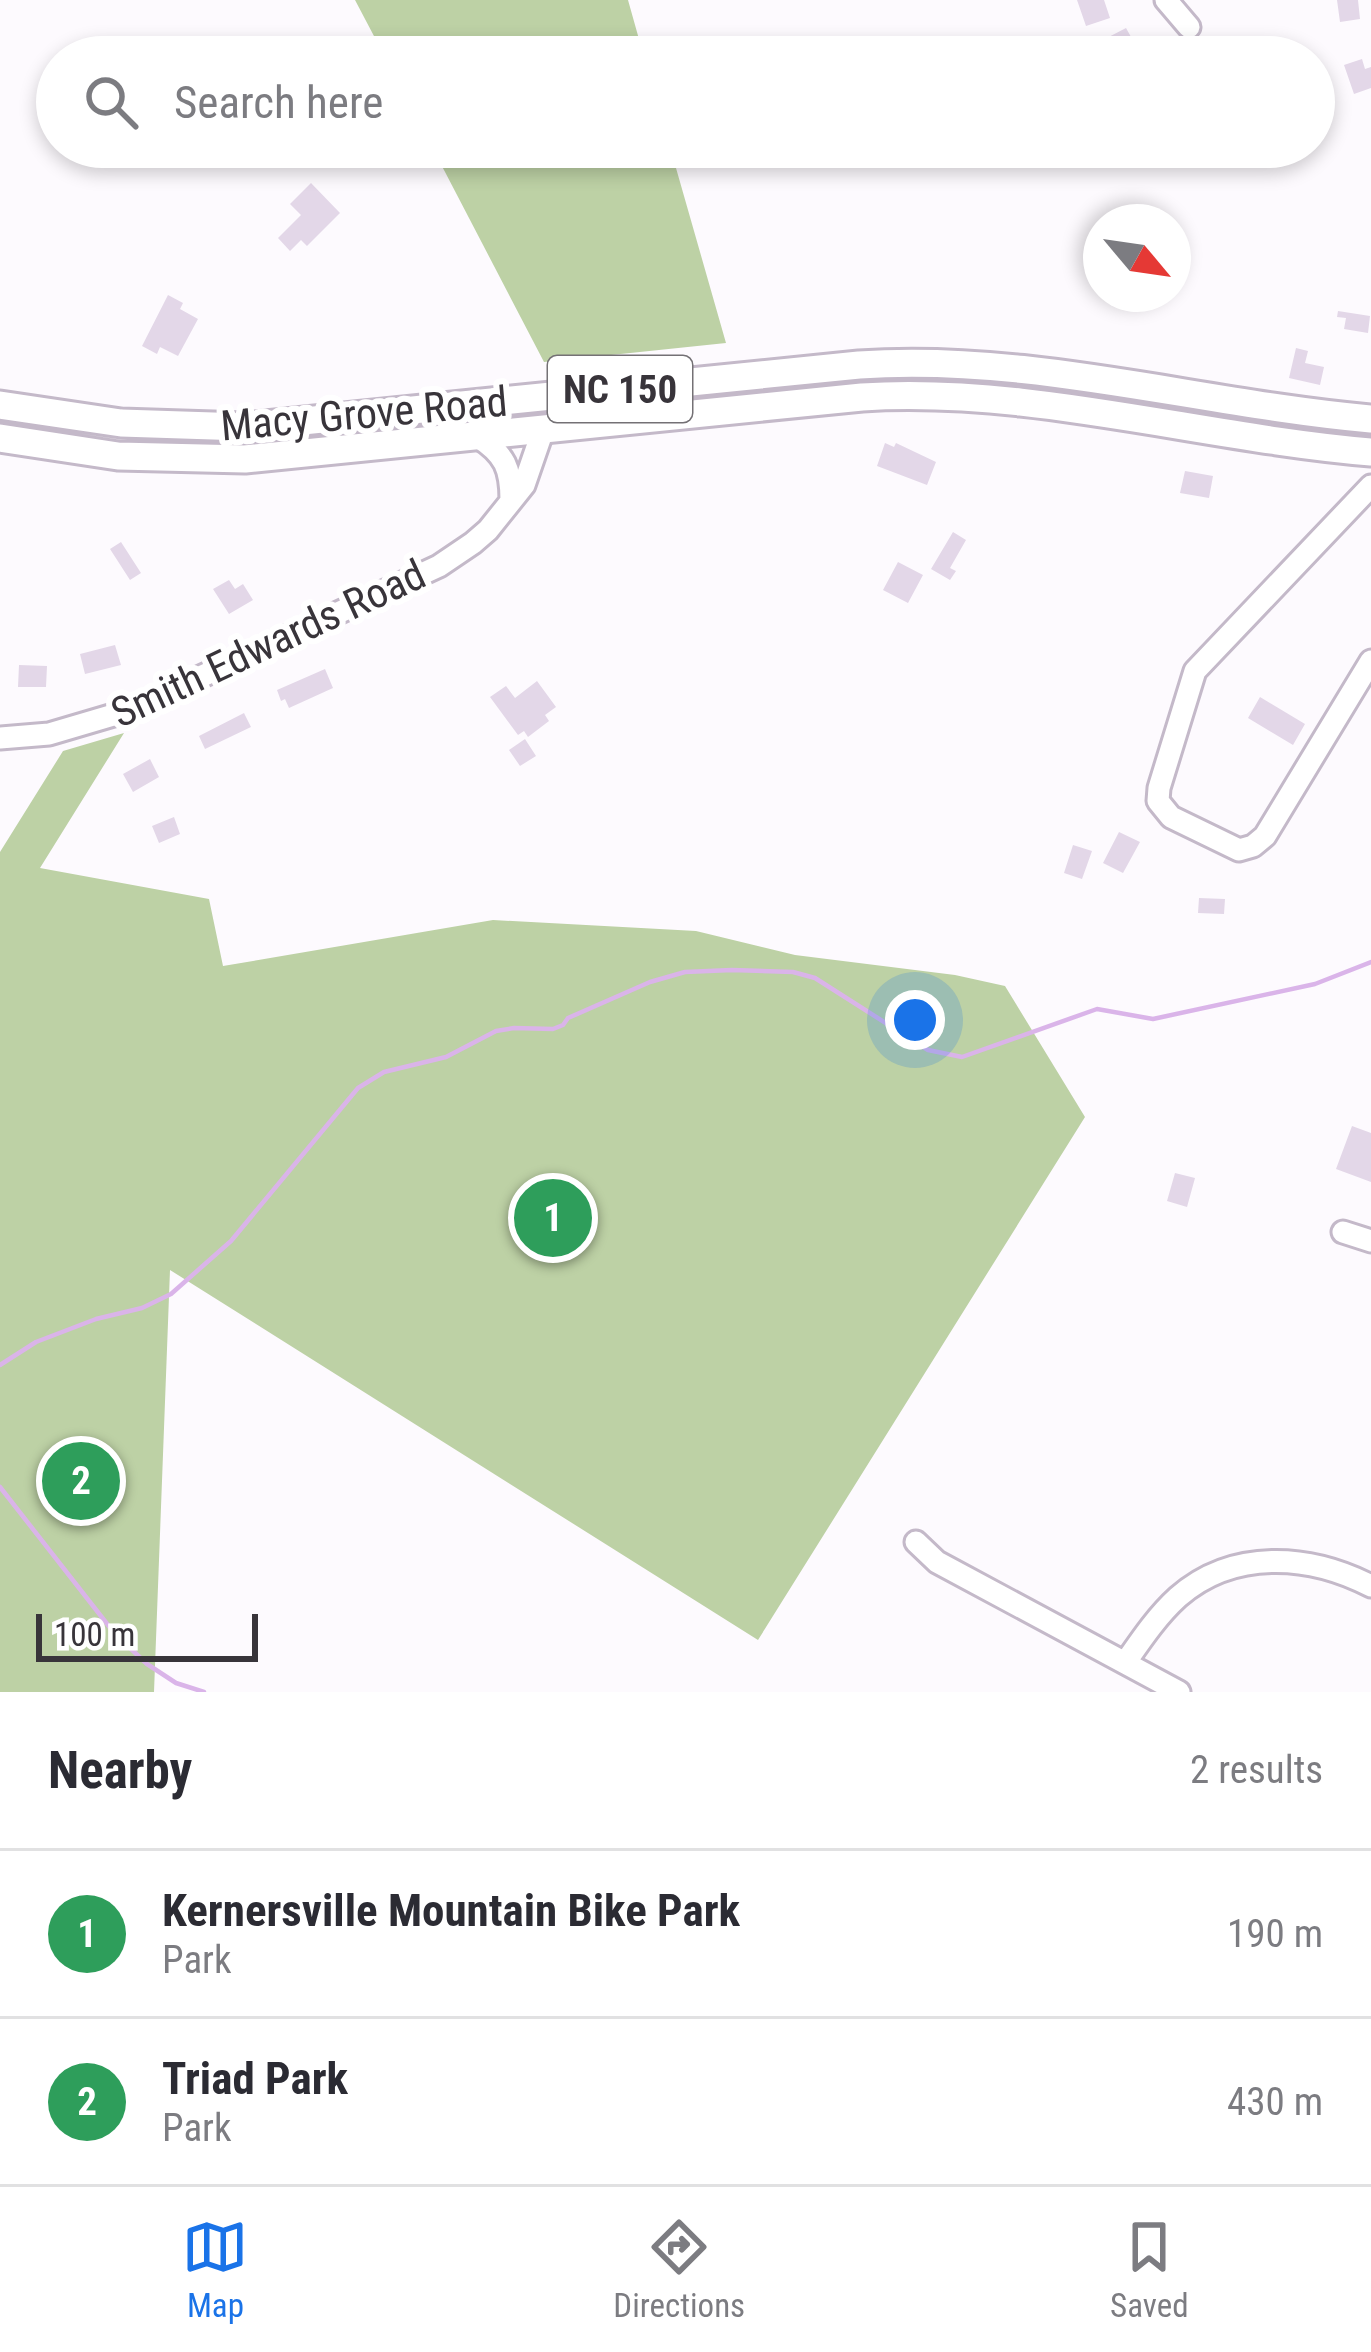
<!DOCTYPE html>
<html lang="en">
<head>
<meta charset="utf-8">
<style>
  :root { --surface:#fff; --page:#f7f7f7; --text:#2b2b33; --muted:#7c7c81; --line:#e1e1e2; --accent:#1a73e8 }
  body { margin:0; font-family:"Roboto Condensed",sans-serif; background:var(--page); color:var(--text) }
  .compass { position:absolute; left:1083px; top:204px; width:108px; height:108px; border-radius:50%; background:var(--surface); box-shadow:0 6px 18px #0003; rotate:119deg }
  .scale { position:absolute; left:36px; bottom:30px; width:222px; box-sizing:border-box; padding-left:12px; border:6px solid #38343a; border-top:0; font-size:33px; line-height:42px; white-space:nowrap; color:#38343a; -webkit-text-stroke:9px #fff; paint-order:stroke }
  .you { position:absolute; left:915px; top:1020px; width:42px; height:42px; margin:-30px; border:9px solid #fff; border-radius:50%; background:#1a73e8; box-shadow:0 0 0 18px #1a73e833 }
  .badge { display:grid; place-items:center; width:78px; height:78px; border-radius:50%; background:var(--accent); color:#fff; font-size:39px; font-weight:700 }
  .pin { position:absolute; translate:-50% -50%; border:6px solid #fff; box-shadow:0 3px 12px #0006 }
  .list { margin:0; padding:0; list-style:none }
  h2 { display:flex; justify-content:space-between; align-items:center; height:156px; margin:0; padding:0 48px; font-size:51px }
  h2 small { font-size:39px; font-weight:400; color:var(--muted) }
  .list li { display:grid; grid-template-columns:78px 1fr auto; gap:36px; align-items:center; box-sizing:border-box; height:168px; padding:0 48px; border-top:3px solid var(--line) }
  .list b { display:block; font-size:45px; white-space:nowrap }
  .list p { margin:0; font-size:39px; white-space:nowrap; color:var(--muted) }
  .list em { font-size:39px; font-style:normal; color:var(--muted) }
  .icon { flex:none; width:66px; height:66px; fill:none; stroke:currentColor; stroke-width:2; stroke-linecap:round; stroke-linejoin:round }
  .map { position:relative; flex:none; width:1371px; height:1692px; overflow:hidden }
  .search { position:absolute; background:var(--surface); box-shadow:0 6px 18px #0003; left:36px; right:36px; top:36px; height:132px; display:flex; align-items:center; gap:30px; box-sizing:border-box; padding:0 42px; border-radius:66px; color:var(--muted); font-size:45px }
  .sheet { height:492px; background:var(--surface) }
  nav { display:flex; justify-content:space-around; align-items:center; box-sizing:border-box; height:168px; border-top:3px solid var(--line); background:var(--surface); font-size:33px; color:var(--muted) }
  nav a { display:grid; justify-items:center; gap:6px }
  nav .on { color:var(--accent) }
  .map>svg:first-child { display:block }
  .green { fill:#bdd1a5 }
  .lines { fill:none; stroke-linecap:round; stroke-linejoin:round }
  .stream { stroke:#dab4e9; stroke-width:4.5 }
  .building { fill:#e3d7e8 }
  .minor-casing { stroke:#c4b9c9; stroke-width:27 }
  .major-casing { stroke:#c4b9c9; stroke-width:33 }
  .minor { stroke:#fff; stroke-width:21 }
  .major { stroke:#fff; stroke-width:27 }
  .labels { text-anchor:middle; stroke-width:12; stroke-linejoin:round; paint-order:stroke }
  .shield { fill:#fff; stroke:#747175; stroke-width:3 }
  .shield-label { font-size:39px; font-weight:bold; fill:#38343a }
  .street-label { font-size:42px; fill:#38343a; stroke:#fff }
</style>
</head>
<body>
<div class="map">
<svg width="1371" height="1692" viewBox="0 0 1371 1692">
  <rect width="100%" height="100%" fill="#fdfafe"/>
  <path class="green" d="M355,0H628L644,57H385Z
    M432,147H670L726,343L544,362Z
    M124,733L40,868L209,899L223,966L493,920L696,931L795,955L955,975L1005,986L1085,1117L758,1640L170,1270L154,1692H0V852L63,751Z"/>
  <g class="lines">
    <path class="stream" d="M0,1365L36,1342L96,1319L142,1308L171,1294L231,1241L358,1088L384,1072L446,1057L496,1031L514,1028L553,1029L563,1025L568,1018L650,982L685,972L732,970L793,972L815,978L928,1050L962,1057L1097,1009L1153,1019L1315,984L1371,962
      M0,1487L115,1634L147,1664L176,1683L204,1692"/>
  </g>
  <path class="building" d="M1077,0H1104L1110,18L1086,26Z
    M1337,0H1358L1360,19L1340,22Z
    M1126,28L1140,53L1132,57H1109L1101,41Z
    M1271,38L1284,45L1278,57H1254L1249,54L1256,40L1267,46Z
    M1362,59L1365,69L1371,67V88L1354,94L1344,65Z
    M873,147H918V161L872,160Z
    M311,183L340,213L307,246L301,240L290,251L278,238L301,215L290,204Z
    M168,295L183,303L180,309L198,319L178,356L160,347L157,354L142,346Z
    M1338,311L1370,316L1368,333L1344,329L1346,318L1337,317Z
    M1296,348L1308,351L1305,363L1324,367L1320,385L1289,378Z
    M885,443L894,447L896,443L936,462L927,485L877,466Z
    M1185,471L1213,476L1209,498L1180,493Z
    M953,532L966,540L950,568L956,571L950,580L931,569Z
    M121,542L141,573L130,580L110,549Z
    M898,562L923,575L908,603L883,590Z
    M229,580L235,589L243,584L253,600L229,614L213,589Z
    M115,645L121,665L85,674L80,654Z
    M19,665L47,666L46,687H18Z
    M325,669L333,688L289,708L285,699L281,701L277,690Z
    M537,681L556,707L545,715L549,721L528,737L524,731L518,735L490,697L506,686L515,698Z
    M1260,697L1305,724L1293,745L1248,718Z
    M244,713L251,727L205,749L199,736Z
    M525,739L536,756L520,766L509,750Z
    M150,759L159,777L133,792L123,774Z
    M174,817L180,834L159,843L152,826Z
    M1119,832L1140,842L1123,873L1103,863Z
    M1073,845L1092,851L1082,879L1064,873Z
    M1199,898L1225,899L1224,914L1198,913Z
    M1352,1126L1371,1133V1182L1336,1169Z
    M1175,1173L1195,1178L1187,1207L1167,1201Z"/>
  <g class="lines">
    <g class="minor-casing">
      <path id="minor" d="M1166,0L1189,27
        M478,437C505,454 511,469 511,500
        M1371,486L1195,671L1159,788L1158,801L1171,817L1239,850L1253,846L1265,836L1371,661
        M0,738L49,734L127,711L439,566L473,543L488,530L524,485L543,430
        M1343,1232L1371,1241
        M916,1542L937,1562L1179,1692
        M1125,1663C1141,1640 1157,1616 1178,1597C1233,1549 1309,1554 1371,1586"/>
    </g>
    <g class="major-casing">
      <path id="major" d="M0,405L121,423L244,427L859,365C1031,353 1201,404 1371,419
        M0,438L118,456L245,459L862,397C1030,386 1203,438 1371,452"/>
    </g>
    <use href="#minor" class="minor"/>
    <use href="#major" class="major"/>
  </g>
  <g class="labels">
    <rect class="shield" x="548" y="356" width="144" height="66" rx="9"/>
    <g class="shield-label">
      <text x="620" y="403">NC 150</text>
    </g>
    <g class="street-label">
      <text transform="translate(364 413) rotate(-5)" y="15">Macy Grove Road</text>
      <text transform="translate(268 643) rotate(-25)" y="15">Smith Edwards Road</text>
    </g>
  </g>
</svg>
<svg class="compass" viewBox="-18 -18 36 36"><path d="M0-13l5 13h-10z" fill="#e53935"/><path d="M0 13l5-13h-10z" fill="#7c7c81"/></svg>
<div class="scale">100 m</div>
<div class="you"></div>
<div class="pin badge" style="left:553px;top:1218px;background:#2e9e5b">1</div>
<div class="pin badge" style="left:81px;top:1481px;background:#2e9e5b">2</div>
<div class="search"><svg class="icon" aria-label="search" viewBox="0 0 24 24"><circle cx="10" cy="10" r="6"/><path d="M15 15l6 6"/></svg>Search here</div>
</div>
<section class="sheet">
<h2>Nearby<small>2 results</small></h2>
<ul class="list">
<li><span class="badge" style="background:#2e9e5b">1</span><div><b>Kernersville Mountain Bike Park</b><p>Park</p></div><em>190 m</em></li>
<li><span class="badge" style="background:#2e9e5b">2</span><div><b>Triad Park</b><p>Park</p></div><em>430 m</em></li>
</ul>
</section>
<nav>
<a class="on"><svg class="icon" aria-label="map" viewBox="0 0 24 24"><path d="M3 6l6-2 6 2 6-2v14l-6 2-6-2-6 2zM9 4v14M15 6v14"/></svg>Map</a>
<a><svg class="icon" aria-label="directions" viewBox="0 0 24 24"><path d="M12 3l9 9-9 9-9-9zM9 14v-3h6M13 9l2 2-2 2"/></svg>Directions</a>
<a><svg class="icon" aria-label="saved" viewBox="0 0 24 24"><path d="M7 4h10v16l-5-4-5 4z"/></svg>Saved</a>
</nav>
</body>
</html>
